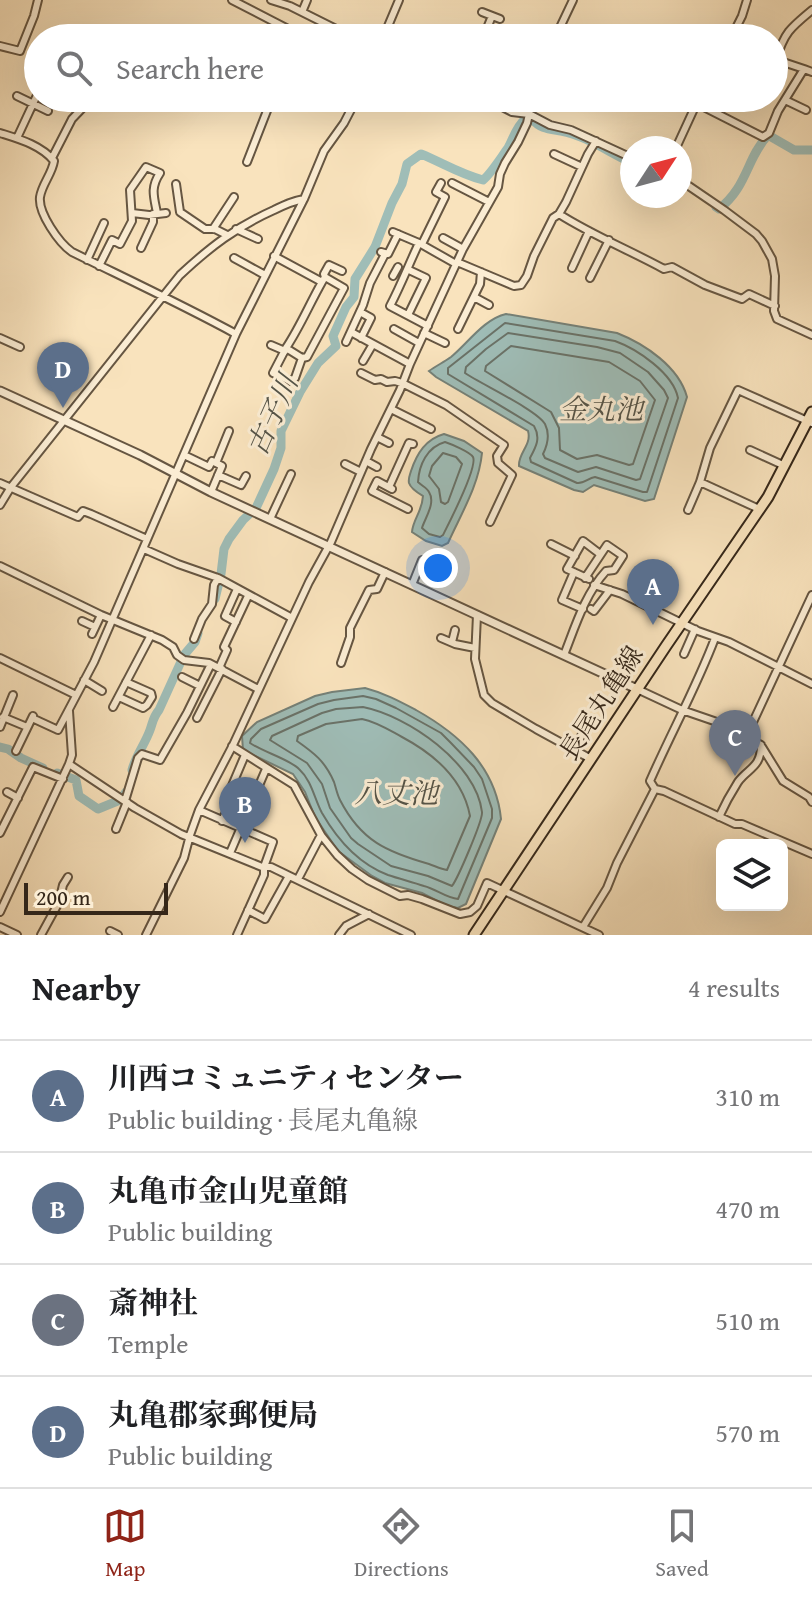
<!DOCTYPE html>
<html lang="en">
<head>
<meta charset="utf-8">
<style>
  :root { --surface:#fff; --page:#f6f6f6; --text:#202124; --muted:#757577; --line:#e0e0e0; --accent:#8f2418 }
  body { margin:0; font-family:"Gentium Book Plus","Noto Serif JP",serif; background:var(--page); color:var(--text) }
  .controls { position:absolute; right:24px; bottom:24px; display:grid; overflow:hidden; border-radius:12px; box-shadow:0 8px 32px #0002 }
  .controls button { width:72px; height:72px; display:grid; place-items:center; padding:0; border:0; border-bottom:2px solid var(--line); background:var(--surface); color:var(--text); font:40px sans-serif }
  .compass { position:absolute; left:620px; top:136px; width:72px; height:72px; border-radius:50%; background:var(--surface); box-shadow:0 8px 32px #0002; rotate:54deg }
  .scale { position:absolute; left:24px; bottom:20px; width:144px; box-sizing:border-box; padding-left:8px; border:4px solid #352719; border-top:0; font-size:22px; line-height:28px; white-space:nowrap; color:#352719; -webkit-text-stroke:6px #fbedd4; paint-order:stroke }
  .you { position:absolute; left:438px; top:568px; width:28px; height:28px; margin:-20px; border:6px solid #fff; border-radius:50%; background:#1a73e8; box-shadow:0 0 0 12px #1a73e833 }
  .badge { display:grid; place-items:center; width:52px; height:52px; border-radius:50%; background:var(--accent); color:#fff; font-size:26px; font-weight:700 }
  .pin { position:absolute; translate:-50% -66px; filter:drop-shadow(0 2px 4px #0008) }
  .pin::after { content:''; position:absolute; top:42px; width:28px; height:24px; background:inherit; clip-path:polygon(0 0,100% 0,50% 100%) }
  .list { margin:0; padding:0; list-style:none }
  h2 { display:flex; justify-content:space-between; align-items:center; height:104px; margin:0; padding:0 32px; font-size:34px }
  h2 small { font-size:26px; font-weight:400; color:var(--muted) }
  .list li { display:grid; grid-template-columns:52px 1fr auto; gap:24px; align-items:center; box-sizing:border-box; height:112px; padding:0 32px; border-top:2px solid var(--line) }
  .list b { display:block; font-size:30px; white-space:nowrap }
  .list p { margin:0; font-size:26px; white-space:nowrap; color:var(--muted) }
  .list em { font-size:26px; font-style:normal; color:var(--muted) }
  .icon { flex:none; width:44px; height:44px; fill:none; stroke:currentColor; stroke-width:2; stroke-linecap:round; stroke-linejoin:round }
  .map { position:relative; flex:none; width:812px; height:935px; overflow:hidden }
  .search { position:absolute; background:var(--surface); box-shadow:0 8px 32px #0002; left:24px; right:24px; top:24px; height:88px; display:flex; align-items:center; gap:20px; box-sizing:border-box; padding:0 28px; border-radius:44px; color:var(--muted); font-size:30px }
  .sheet { height:552px; background:var(--surface) }
  nav { display:flex; justify-content:space-around; align-items:center; box-sizing:border-box; height:112px; border-top:2px solid var(--line); background:var(--surface); font-size:22px; color:var(--muted) }
  nav a { display:grid; justify-items:center; gap:4px }
  nav .on { color:var(--accent) }
  .map>svg:first-child { display:block }
  .water { fill:#9fbdb7; stroke:#758178; stroke-width:2 }
  .lines { fill:none; stroke-linecap:round; stroke-linejoin:round }
  .shore { stroke:#6a7268; stroke-width:2 }
  .river { stroke:#9fbdb7; stroke-width:9 }
  .minor-casing { stroke:#665642; stroke-width:10 }
  .tertiary-casing { stroke:#665642; stroke-width:11 }
  .primary-casing { stroke:#352719; stroke-width:13 }
  .minor { stroke:#fbedd4; stroke-width:6 }
  .tertiary { stroke:#fbedd4; stroke-width:7 }
  .primary { stroke:#f9e3bd; stroke-width:9 }
  .labels { text-anchor:middle; stroke-width:6; stroke-linejoin:round; paint-order:stroke }
  .street-label { font-size:26px; fill:#352719; stroke:#fbedd4 }
  .water-label { font-size:28px; font-style:italic; fill:#555448; stroke:#fbedd4 }
</style>
</head>
<body>
<div class="map">
<svg width="812" height="935" viewBox="0 0 812 935">
  <rect width="100%" height="100%" fill="#f9e3bd"/>
  <filter id="stains"><feTurbulence type="fractalNoise" baseFrequency=".0025" numOctaves="4"/><feColorMatrix values="0 0 0 0 .2 0 0 0 0 .09 0 0 0 0 .02 0 0 0 .5 -.17"/></filter>
  <radialGradient id="worn" r=".72"><stop offset=".6" stop-color="#630" stop-opacity="0"/><stop offset="1" stop-color="#630" stop-opacity=".3"/></radialGradient>
  <path class="water" d="M506,314L617,333C645,344 679,367 687,397L654,499L645,501L594,485L583,492L574,490L519,466C518,453 532,445 528,431L436,377L429,371C436,366 444,362 451,357C468,343 484,319 506,314Z
    M444,434L464,441L482,453C479,485 461,514 448,543L442,546L426,541L412,532C413,519 422,512 423,496C418,493 411,489 409,483C408,478 410,475 411,471C417,453 426,439 444,434Z
    M365,688C384,693 399,701 416,710C459,734 496,767 501,819L466,904L458,908L447,906L422,893L385,883L372,876L338,851L315,817L305,792L293,774L243,750L242,736L257,722L315,696L332,692Z"/>
  <g class="lines">
    <path class="shore" d="M505,323L615,341C637,349 673,373 678,398L647,492H643L595,477C588,478 584,484 577,483L531,462L530,458C536,447 541,438 534,426L448,374V368Z
      M508,333L597,347L620,353L648,372L664,390L668,398L640,479L636,480L596,467L578,472L545,458L543,454C548,444 550,434 545,424C537,410 481,384 465,373L466,367L486,349Z
      M511,346L609,362L640,381L655,400L633,464L629,465L597,455L577,459L560,450L559,428L551,412L485,371L486,366Z
      M445,442C451,444 470,452 473,457C478,467 449,523 443,535L440,537L429,534L422,528C425,518 436,503 429,492C427,488 422,486 418,482C419,465 427,447 445,442Z
      M443,453L456,457L462,464L448,502L445,504L441,502L439,489L429,476L432,466Z
      M363,696L376,699L396,708L441,733L451,743L474,767L482,779L492,809V818L458,899C446,898 436,889 424,886C412,882 400,879 388,875C359,864 337,839 322,813C314,798 312,781 299,769C289,759 263,752 250,743L251,739L261,729L318,704L334,700Z
      M363,707C408,716 476,763 482,812C483,820 458,878 452,886L428,876L391,866L358,844L351,838L330,808L322,784L307,763L270,740L272,736L322,713L336,709Z
      M362,719C377,722 389,730 402,737C434,754 463,778 470,816L447,870C441,869 435,866 429,864C387,852 361,841 340,800C337,794 336,788 334,782C325,761 314,753 297,741L298,736L326,724Z"/>
    <path class="river" d="M716,207L719,209C748,186 746,159 768,135L794,150H812
      M215,599L221,574L224,549L229,539L243,520L256,508L274,469L281,448V431L300,392L318,363L336,346L333,336L346,307L354,297L355,279L375,247L392,203L402,184L407,164L421,154C443,163 460,174 483,180C490,175 502,156 508,148C514,137 516,127 525,119H532C540,129 549,129 561,131C587,136 608,152 632,163
      M0,747L8,749L21,758L43,768
      M132,770C136,755 145,744 150,730C153,722 153,717 159,710L184,655L195,642L198,633
      M57,773L76,780L79,796L98,809L120,800L126,792"/>
    <g class="minor-casing">
      <path id="minor" d="M232,0L288,29L283,38
        M271,0L290,6L354,38
        M302,12L307,0
        M482,12L500,19
        M487,30L506,38
        M383,38L399,0
        M483,38L492,16
        M555,38L573,0
        M731,38L742,16L747,0
        M0,46L20,51L34,16L38,0
        M774,59L804,69
        M776,60C784,33 790,28 812,10
        M17,96L48,111
        M485,98L512,112L529,114L550,125L571,130L632,158
        M785,100L806,110
        M696,103L763,137L769,133L778,111L804,69L812,72
        M0,133C19,139 41,145 54,161C52,174 42,184 40,197C38,213 59,243 72,252C127,279 183,305 236,334
        M17,138L38,93
        M676,148L699,98
        M554,154L582,167
        M52,158L72,119L92,98
        M247,162L272,98
        M680,180L724,210L756,234L762,241L772,259L775,276L774,311L777,319L812,335
        M452,183L489,202
        M176,184L180,212L205,229H215L227,235
        M132,213L149,215L166,213
        M559,214C592,235 629,250 664,269L672,267L705,285L742,299L749,294L775,306
        M213,229L234,197
        M236,229L258,239
        M393,232L419,243
        M443,238L463,249
        M422,244L445,197L436,192L441,183
        M141,248L153,222V214
        M381,252L388,254L398,234
        M274,256L322,282L325,277L344,288L307,357L302,358L286,348C300,327 309,305 322,282
        M234,258L265,275
        M87,260L104,223
        M457,262L514,286L521,285L527,276L534,256L553,218L559,214L566,202L588,154L596,141
        M99,266L112,240L120,244L132,221L130,190L146,167L160,173C150,188 154,197 157,213
        M572,268L589,231
        M393,276L398,267
        M325,277L324,274L329,265L342,271
        M590,278L609,240
        M474,297L489,305
        M360,312L371,318L361,338
        M408,315L426,278L409,270
        M428,326L390,306C401,285 409,264 419,243L456,264
        M394,329L419,343
        M458,329L480,284L481,272
        M351,332L410,364
        M424,333L445,343
        M0,338L20,347
        M346,342L363,305L370,283L385,254
        M271,345L285,351
        M286,348L273,373L290,381L295,378L302,358
        M363,361L373,344
        M361,373L375,380L381,379L387,382L395,381L402,383L446,405L504,445L497,456L498,463L512,475L490,522
        M391,409L431,429
        M377,437L389,443
        M750,450L785,466
        M184,455L209,467L212,461L222,466L211,492
        M366,461L377,467
        M216,463L229,431
        M345,464L361,472
        M218,475L241,485L246,476
        M700,482L759,509
        M0,483L71,514L78,517L83,511L91,514L147,539
        M389,487L409,443L413,444
        M392,489L377,481L372,491L408,509
        M0,505L11,487L180,275C210,247 236,227 274,210C284,205 292,201 304,199
        M688,510L700,482L710,448L738,390L812,423
        M270,519L291,474
        M551,544L575,556
        M144,549L178,564L218,578L292,618
        M0,566L101,615L162,640L173,647L177,655L184,660L209,663L258,689
        M574,572L562,600L583,609
        M589,579L567,569L583,541L600,554
        M412,585L422,560
        M594,585L622,594L698,631L729,642L812,684
        M591,609L594,611L610,590
        M477,615L475,659L484,695L492,703L536,729L591,759
        M82,621L95,627
        M236,622L225,616L237,589
        M92,634L101,615
        M441,638L455,644L475,648
        M194,639L202,619L212,604L214,585L218,578
        M452,642L455,630
        M684,654L695,629
        M564,655C575,627 585,594 606,571L614,570L623,556L607,545L585,578
        M0,658L76,695
        M341,663L350,637V628L369,590L377,589L385,572
        M219,668L227,650L224,647L248,596
        M182,677L200,686
        M84,680L102,691
        M637,689L682,710L714,721L761,745C761,768 748,768 738,782C731,793 724,806 719,817
        M119,697L143,708L147,705L152,697L151,693L126,682
        M113,707L151,635
        M3,717L27,727
        M32,718L58,730L94,662L236,334L304,199L324,151L344,123L357,98
        M197,718L222,669
        M0,727L13,695
        M746,737L812,595
        M232,746L294,785L321,835L337,855L352,869L368,880L400,896L408,895L422,899L460,914L470,912L477,906L487,883L599,935
        M762,747L783,781L809,797L812,802
        M576,750L583,731
        M16,751L33,716
        M69,764L135,808L181,834L262,867H271L411,935
        M655,789L664,791L735,824H742L812,854
        M655,789L650,781C671,733 697,686 715,638
        M7,792L18,798
        M125,801L138,758L142,754L160,760L187,713L211,664
        M199,810L273,842L264,867V875L237,935
        M222,821L226,812L228,795L245,755
        M116,829L127,802
        M0,833L33,767L63,779
        M230,853L266,769
        M298,879L321,835
        M248,910L265,919L289,876
        M0,912L69,764L72,755L69,711
        M0,927L17,935
        M583,927L607,888L617,863L655,789
        M110,931L118,935
        M41,935L59,902L63,885L68,877
        M146,935L184,858L190,835L199,810L233,745L309,582L331,542L371,449L400,390L410,364L463,249L498,187L500,174L505,163L518,142L527,123L529,114L526,108L528,98
        M339,935L346,926L369,914"/>
    </g>
    <g class="tertiary-casing">
      <path id="tertiary" d="M0,391L140,455L211,492L637,689"/>
    </g>
    <g class="primary-casing">
      <path id="primary" d="M474,935L666,646L768,497L812,412"/>
    </g>
    <use href="#minor" class="minor"/>
    <use href="#tertiary" class="tertiary"/>
    <use href="#primary" class="primary"/>
  </g>
  <g class="labels">
    <g class="street-label">
      <text transform="translate(601 703) rotate(-57)" y="9">長尾丸亀線</text>
    </g>
    <g class="water-label">
      <text x="601" y="419">金丸池</text>
      <text transform="translate(272 415) rotate(-66)" y="10">古子川</text>
      <text x="396" y="803">八丈池</text>
    </g>
  </g>
  <rect width="100%" height="100%" filter="url(#stains)"/>
  <rect width="100%" height="100%" fill="url(#worn)"/>
</svg>
<div class="controls">
<button><svg class="icon" aria-label="layers" viewBox="0 0 24 24"><path d="M12 4l9 5-9 5-9-5zM3 14l9 5 9-5"/></svg></button>
</div>
<svg class="compass" viewBox="-18 -18 36 36"><path d="M0-13l5 13h-10z" fill="#e53935"/><path d="M0 13l5-13h-10z" fill="#757577"/></svg>
<div class="scale">200 m</div>
<div class="you"></div>
<div class="pin badge" style="left:653px;top:625px;background:#5c6f8a">A</div>
<div class="pin badge" style="left:245px;top:843px;background:#5c6f8a">B</div>
<div class="pin badge" style="left:735px;top:776px;background:#6b7280">C</div>
<div class="pin badge" style="left:63px;top:408px;background:#5c6f8a">D</div>
<div class="search"><svg class="icon" aria-label="search" viewBox="0 0 24 24"><circle cx="10" cy="10" r="6"/><path d="M15 15l6 6"/></svg>Search here</div>
</div>
<section class="sheet">
<h2>Nearby<small>4 results</small></h2>
<ul class="list">
<li><span class="badge" style="background:#5c6f8a">A</span><div><b>川西コミュニティセンター</b><p>Public building · 長尾丸亀線</p></div><em>310 m</em></li>
<li><span class="badge" style="background:#5c6f8a">B</span><div><b>丸亀市金山児童館</b><p>Public building</p></div><em>470 m</em></li>
<li><span class="badge" style="background:#6b7280">C</span><div><b>斎神社</b><p>Temple</p></div><em>510 m</em></li>
<li><span class="badge" style="background:#5c6f8a">D</span><div><b>丸亀郡家郵便局</b><p>Public building</p></div><em>570 m</em></li>
</ul>
</section>
<nav>
<a class="on"><svg class="icon" aria-label="map" viewBox="0 0 24 24"><path d="M3 6l6-2 6 2 6-2v14l-6 2-6-2-6 2zM9 4v14M15 6v14"/></svg>Map</a>
<a><svg class="icon" aria-label="directions" viewBox="0 0 24 24"><path d="M12 3l9 9-9 9-9-9zM9 14v-3h6M13 9l2 2-2 2"/></svg>Directions</a>
<a><svg class="icon" aria-label="saved" viewBox="0 0 24 24"><path d="M7 4h10v16l-5-4-5 4z"/></svg>Saved</a>
</nav>
</body>
</html>
